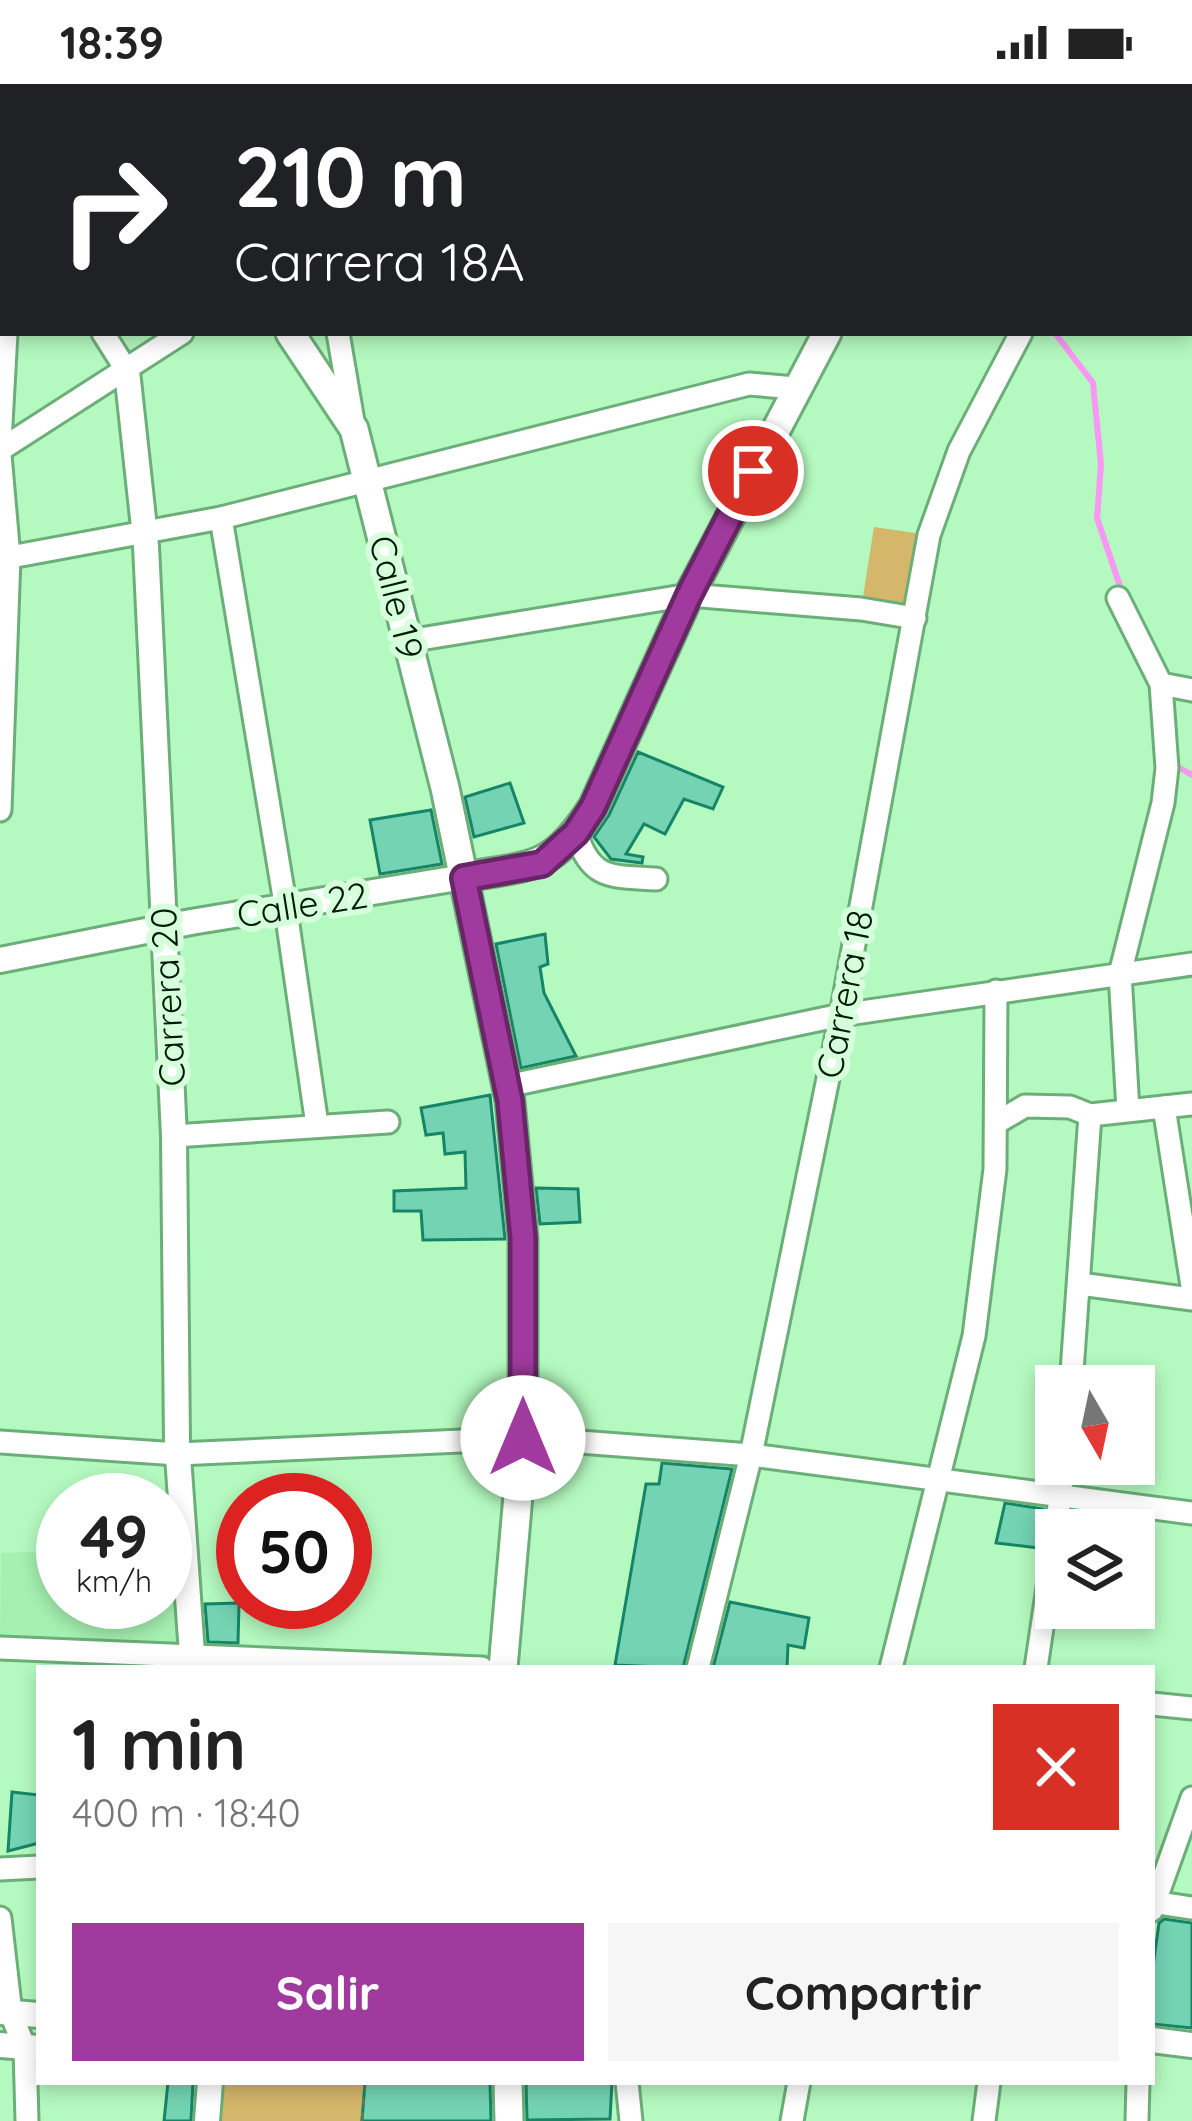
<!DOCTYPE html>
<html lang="es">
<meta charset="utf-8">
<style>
body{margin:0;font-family:Quicksand,sans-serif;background:#f6f6f6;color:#222;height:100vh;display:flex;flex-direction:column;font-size:45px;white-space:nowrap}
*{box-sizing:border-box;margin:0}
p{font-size:39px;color:#767676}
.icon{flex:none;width:66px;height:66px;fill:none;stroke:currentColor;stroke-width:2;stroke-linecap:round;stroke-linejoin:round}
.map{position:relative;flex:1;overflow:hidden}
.drawer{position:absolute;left:36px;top:1581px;width:1119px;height:420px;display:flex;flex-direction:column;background:#fff;border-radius:0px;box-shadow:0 6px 18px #0003}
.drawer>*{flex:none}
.guide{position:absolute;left:0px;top:0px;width:1194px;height:252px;box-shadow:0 6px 18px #0003;background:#202124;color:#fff;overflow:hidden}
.needle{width:78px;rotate:171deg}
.tools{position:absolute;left:1035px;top:1281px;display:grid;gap:24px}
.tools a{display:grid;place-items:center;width:120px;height:120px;border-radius:0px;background:#fff;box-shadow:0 6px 18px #0003;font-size:60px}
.speed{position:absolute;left:36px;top:1389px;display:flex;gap:24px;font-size:60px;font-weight:700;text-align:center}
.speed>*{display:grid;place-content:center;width:156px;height:156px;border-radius:50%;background:#fff;box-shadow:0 6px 18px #0003;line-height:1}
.speed small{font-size:30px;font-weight:400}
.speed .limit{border:18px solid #d22;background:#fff;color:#111}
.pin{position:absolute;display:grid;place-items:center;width:102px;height:102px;color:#fff;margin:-51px;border:6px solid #fff;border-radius:50%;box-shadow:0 3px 12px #0007}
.me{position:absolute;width:132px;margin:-66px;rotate:0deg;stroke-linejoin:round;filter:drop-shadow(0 0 9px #0008)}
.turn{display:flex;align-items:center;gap:42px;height:252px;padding:0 36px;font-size:54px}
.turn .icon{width:156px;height:156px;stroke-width:2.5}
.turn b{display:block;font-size:84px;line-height:102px}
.round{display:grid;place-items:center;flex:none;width:126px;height:126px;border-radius:0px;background:#f6f6f6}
.overview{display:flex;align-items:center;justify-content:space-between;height:204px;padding:0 36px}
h1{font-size:72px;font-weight:700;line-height:90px}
.cta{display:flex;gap:24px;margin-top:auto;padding:24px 36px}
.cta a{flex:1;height:138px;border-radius:0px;background:#a03a9e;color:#fff;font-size:48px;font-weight:700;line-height:138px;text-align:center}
.cta a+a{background:#f6f6f6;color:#222}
.status{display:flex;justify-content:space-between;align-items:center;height:84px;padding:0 60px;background:#fff;direction:ltr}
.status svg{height:33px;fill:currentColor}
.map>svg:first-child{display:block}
</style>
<div class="status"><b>18:39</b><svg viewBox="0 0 49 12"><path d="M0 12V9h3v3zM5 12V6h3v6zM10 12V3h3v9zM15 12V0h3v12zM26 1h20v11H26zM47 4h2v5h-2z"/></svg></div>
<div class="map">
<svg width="1192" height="2037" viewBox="0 0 1192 2037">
<rect width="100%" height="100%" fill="#b4f9bf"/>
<path fill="#a5f1b1" d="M176,1462l9,103 -185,-7 1,-89 62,-2v51h102v-55z"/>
<g fill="#d4b76b">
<path d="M874,443l55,8 -14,83 -54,-9z"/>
<path d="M223,1998h142l-3,39h-140z"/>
</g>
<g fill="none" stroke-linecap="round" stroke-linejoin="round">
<g stroke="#fa97f4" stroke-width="6">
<path d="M919,0v3"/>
<path d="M1055,249l38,50 8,82 -4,53 25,74"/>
<path d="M1175,673l3,10 14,8"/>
</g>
</g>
<g fill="#73d3b2" stroke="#168567" stroke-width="3">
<path d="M638,668l85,35 -10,22 -29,-10 -19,35 -21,-10 -18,30 17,3 -1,6 -31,-4 -17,-22 15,-22z"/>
<path d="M510,699l14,40 -50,14 -9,-40z"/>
<path d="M431,726l11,54 -62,10 -10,-54z"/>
<path d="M545,850l3,30 -8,3 4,26 32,63 -55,12 -25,-124z"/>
<path d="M490,1011l15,144 -82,1 -2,-29h-27v-20l72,-3 -1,-36 -20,2 -2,-21 -17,2 -5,-27z"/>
<path d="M536,1104l42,1 2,33 -40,2z"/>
<path d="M662,1379l70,6 -49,199 -68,-3 31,-181h13z"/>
<path d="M1005,1419l38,6 -4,39 -43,-5z"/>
<path d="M730,1518l79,16 -5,30 -16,-3 -1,23h-74z"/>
<path d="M239,1519l-1,40 -30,-1 -3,-38z"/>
<path d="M12,1708l27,3v48l-31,8z"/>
<path d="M1164,1835l28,4v105l-40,-4 1,-58 6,-43z"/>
<path d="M168,1998h25l-2,39h-27z"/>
<path d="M365,1998h125l1,39h-129z"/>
<path d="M526,1998h86l-2,37 -83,1z"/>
</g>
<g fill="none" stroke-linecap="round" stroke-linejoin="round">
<g stroke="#6cae78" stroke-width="27">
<g id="minor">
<path d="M319,0l3,3"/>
<path d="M558,0l9,3"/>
<path d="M195,3l3,-3"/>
<path d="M420,3l2,-3"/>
<path d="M1191,184l1,-7"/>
<path d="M103,249l24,38"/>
<path d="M338,249l15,88"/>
<path d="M0,358l6,-109"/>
<path d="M0,366l182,-117"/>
<path d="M0,371l9,102 -9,253"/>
<path d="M221,434l63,379 33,228"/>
<path d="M0,475l221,-41 528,-134 46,4"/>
<path d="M1118,514l43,86 6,84 -4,35 -43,171 8,136"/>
<path d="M408,557l281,-46 172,14 54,9"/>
<path d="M1161,600l31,6"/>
<path d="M576,749c15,48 36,43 80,46"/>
<path d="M507,1002l334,-71 351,-51"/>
<path d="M1164,1023l28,179"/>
<path d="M996,1039l29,-17 45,1 20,8 102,-11"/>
<path d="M174,1052l214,-14"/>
<path d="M1080,1200l112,15"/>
<path d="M1071,1302l19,-271"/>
<path d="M0,1358l178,12 349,-16 224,17 441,58"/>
<path d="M1056,1446l8,-66"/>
<path d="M0,1564l482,20"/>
<path d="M698,1584l53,-213 90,-440 88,-480 30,-84 62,-118"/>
<path d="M891,1584l83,-332 21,-167 1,-178"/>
<path d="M1036,1584l20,-135"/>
<path d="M1152,1620l40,4"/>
<path d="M0,1785l39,-2"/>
<path d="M1152,1818l40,6"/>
<path d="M1152,1826l40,-112"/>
<path d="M0,1834l11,96 14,34 2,73"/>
<path d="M627,1998l4,39"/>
<path d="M792,2037l7,-39"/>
<path d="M984,2037l5,-39"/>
<path d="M1137,2037l1,-39"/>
</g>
</g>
<g stroke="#6cae78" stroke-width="30">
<g id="tertiary">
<path d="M127,287l19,175 28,590 3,306 16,226"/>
<path d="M0,876l191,-38 273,-45"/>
<path d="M0,1928l39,3"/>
<path d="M1152,1956l40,5"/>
<path d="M0,1961l39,3"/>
<path d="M207,2037l3,-39"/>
</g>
</g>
<g stroke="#6cae78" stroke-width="33">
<g id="secondary">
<path d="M65,0l2,3"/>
<path d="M967,3l1,-3"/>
<path d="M290,249l64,96 91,359 65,313 13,137v200l-20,230"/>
<path d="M464,793c68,-12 88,-6 129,-70l96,-212 138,-262"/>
<path d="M508,1998l1,39"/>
</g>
</g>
<g stroke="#53815b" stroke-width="3" stroke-dasharray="9 6" stroke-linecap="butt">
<path d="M1191,131h1"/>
<path d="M362,2037l3,-39"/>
</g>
<use href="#minor" stroke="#fff" stroke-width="21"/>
<use href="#tertiary" stroke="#fff" stroke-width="24"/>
<use href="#secondary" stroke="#fff" stroke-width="27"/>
</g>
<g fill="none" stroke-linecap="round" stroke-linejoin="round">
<g stroke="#682667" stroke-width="30">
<path id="route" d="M523,1354v-200l-13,-137 -46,-223 78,-14 34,-31 17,-26 96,-212 64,-124"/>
</g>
<use href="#route" stroke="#a03a9e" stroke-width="21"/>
</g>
<g text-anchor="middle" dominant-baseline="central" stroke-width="12" stroke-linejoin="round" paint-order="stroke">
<g font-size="36" fill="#011b06" stroke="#d6ffdb">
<text transform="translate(397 513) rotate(76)">Calle 19</text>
<text transform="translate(302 820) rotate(-9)">Calle 22</text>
<text transform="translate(844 910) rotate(-79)">Carrera 18</text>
<text transform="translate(167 913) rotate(-93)">Carrera 20</text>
</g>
</g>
</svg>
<div class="tools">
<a><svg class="needle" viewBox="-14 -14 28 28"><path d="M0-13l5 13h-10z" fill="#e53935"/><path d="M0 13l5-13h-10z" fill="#767676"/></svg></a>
<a><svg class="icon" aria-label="layers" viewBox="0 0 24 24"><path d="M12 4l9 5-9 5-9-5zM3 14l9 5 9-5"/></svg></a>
</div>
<div class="speed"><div>49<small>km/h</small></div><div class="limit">50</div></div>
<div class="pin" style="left:753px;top:387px;background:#d93025"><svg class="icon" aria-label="arrive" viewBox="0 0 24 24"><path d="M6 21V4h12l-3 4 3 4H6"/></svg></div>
<svg class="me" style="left:523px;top:1354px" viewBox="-20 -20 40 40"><circle r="19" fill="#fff"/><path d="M0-13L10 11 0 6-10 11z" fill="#a03a9e"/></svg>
<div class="guide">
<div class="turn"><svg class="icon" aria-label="right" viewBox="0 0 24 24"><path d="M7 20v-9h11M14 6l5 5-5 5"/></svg><div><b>210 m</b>Carrera 18A</div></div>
</div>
<section class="drawer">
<div class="overview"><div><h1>1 min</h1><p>400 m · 18:40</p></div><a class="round" style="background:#d93025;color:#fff"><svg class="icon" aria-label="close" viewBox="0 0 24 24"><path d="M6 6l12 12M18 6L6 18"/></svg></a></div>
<div class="cta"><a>Salir</a><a>Compartir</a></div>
</section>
</div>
